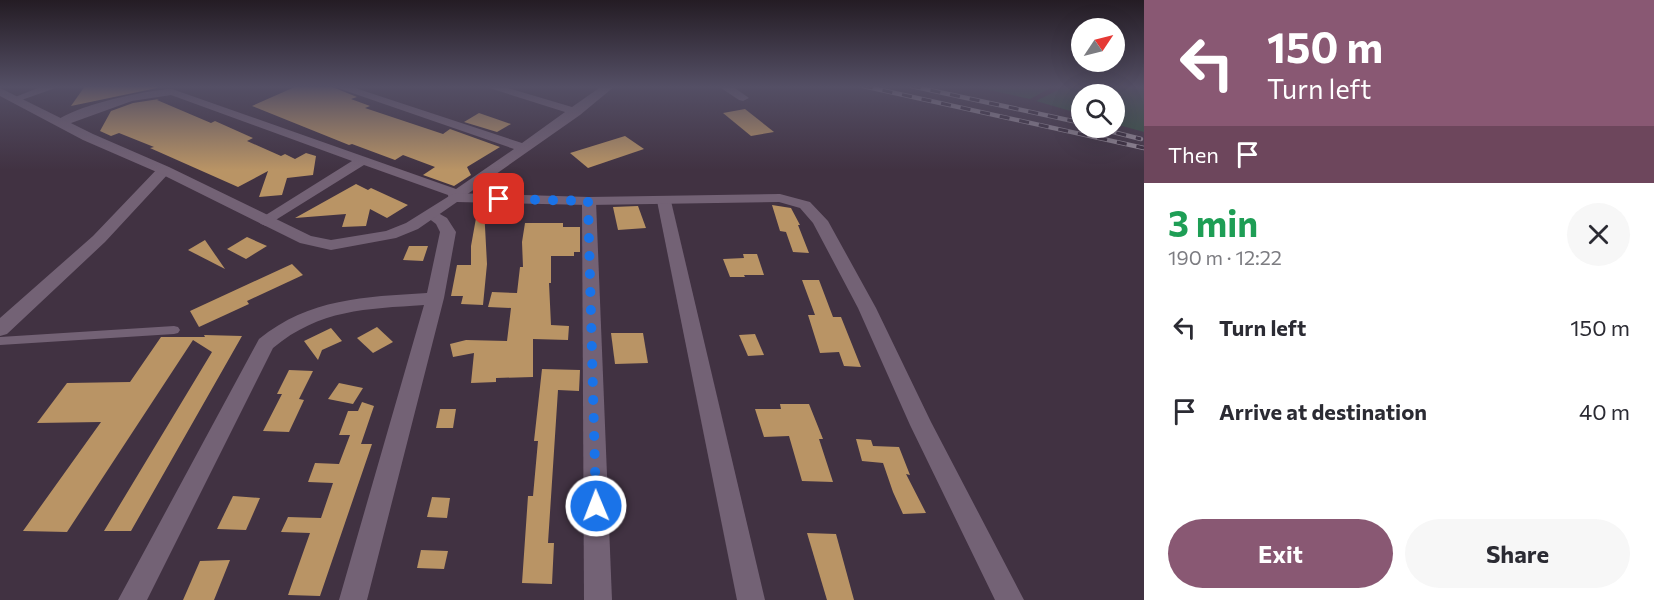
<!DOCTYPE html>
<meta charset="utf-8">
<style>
body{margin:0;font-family:Commissioner,sans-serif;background:#f7f7f7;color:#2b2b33;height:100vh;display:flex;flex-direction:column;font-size:22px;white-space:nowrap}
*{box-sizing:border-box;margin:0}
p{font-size:20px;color:#7c7c81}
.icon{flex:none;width:33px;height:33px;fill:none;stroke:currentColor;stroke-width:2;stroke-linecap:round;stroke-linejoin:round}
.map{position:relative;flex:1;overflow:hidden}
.side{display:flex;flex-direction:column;background:#fff;width:510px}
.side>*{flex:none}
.hud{background:#895873;color:#fff;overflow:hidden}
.needle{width:39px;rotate:55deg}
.fabs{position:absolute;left:1071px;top:18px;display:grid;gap:12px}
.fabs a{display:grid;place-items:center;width:54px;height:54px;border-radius:50%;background:#fff;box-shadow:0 6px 24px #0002;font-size:30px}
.pin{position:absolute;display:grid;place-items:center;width:51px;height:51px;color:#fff;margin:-26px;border-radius:12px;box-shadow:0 3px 9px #0006}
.me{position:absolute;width:66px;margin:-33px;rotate:359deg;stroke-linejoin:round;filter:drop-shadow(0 0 4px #0008)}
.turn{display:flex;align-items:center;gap:21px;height:126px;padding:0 24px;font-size:27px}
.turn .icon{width:78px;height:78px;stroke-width:2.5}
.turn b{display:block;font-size:42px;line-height:51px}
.then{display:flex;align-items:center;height:57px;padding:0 24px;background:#0003;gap:12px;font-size:22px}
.round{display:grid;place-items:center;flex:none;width:63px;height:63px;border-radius:32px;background:#f7f7f7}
.summary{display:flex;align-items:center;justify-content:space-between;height:102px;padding:0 24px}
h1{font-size:36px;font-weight:700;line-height:45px;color:#1e9e55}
.action{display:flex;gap:12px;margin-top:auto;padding:12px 24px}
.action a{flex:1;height:69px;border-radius:36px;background:#895873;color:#fff;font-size:24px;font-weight:700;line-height:69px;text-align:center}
.action a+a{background:#f7f7f7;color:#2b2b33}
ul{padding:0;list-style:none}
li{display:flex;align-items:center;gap:18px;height:84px;padding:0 24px}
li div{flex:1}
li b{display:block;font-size:22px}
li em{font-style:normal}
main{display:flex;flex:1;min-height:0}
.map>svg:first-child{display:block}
</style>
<main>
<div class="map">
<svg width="1144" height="600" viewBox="0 0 1144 600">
<rect width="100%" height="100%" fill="#413242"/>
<g fill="#355341">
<path d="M971,86h83l-24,13z"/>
<path d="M1066,86h78v46l-29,-8 -1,-30h-32l-1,20 -45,-13z"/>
</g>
<g fill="#b99465">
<path d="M85,86h71l1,2 -86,18z"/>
<path d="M297,86h33l27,11 -6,2 19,7 -5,2 78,26 7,-5 50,18 -33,20 4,8 -17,11 -31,-11 12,-8 -32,-12 -8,5 -43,-16 -3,1 -97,-39z"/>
<path d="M159,99l-2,1 54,23 4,-2 38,17 -6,3 34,15 4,-2 10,5 11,-6 10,3 -3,19 -26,3 -5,17 -23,2 9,-26 -30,16 -88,-39 4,-1 -35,-14 -8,3 -11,-5 11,-20 22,-8z"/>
<path d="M745,109l29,23 -23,4 -28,-23z"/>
<path d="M479,113l32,11 -14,8 -33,-10z"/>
<path d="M625,136l19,13 -56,19 -18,-15z"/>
<path d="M356,184l12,6 3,-2 37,17 -21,13 -17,-9 -4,17 -24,1 4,-13 -51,4z"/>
<path d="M772,205l19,3 9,17h-2l11,28 -16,-1 -7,-20 -6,-1z"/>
<path d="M638,206l8,22 -28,2 -5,-23z"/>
<path d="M478,207l6,1 3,56 -4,41 -22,-1 2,-8h-12l6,-31h14v-19z"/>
<path d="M525,223h38v4h17v25h-6v4h-23v27h-2l2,42 18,1 -1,14 -35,-1v38l-37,1v4l-25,1 3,-30 -21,4 -3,-13 16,-4 41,1 4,-33 -23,-1 4,-15 25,1 3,-26h3l-1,-25z"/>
<path d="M247,237l20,9 -21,13 -19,-10z"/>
<path d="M205,240l20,29 -37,-19z"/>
<path d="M409,246h19l-5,15 -20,-1z"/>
<path d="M743,254h14l7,21h-20l1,2h-15l-7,-18 21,-1z"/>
<path d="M292,264l11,11 -56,26 2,3 -50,23 -9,-16z"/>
<path d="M802,280h17l14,37h8l20,50 -17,-1 -5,-14 -19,1 -12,-38h7z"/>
<path d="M377,327l16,15 -20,11 -16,-15z"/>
<path d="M331,328l11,13 -20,9 -4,10 -14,-19z"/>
<path d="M611,333h32l5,30 -33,1z"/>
<path d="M755,334l9,21 -16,1 -9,-21z"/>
<path d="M204,335l38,1 -111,195h-27l108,-179 -19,-12 -126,192 -44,-1 78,-109 -64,1 30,-40 63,-1 31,-45h44z"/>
<path d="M542,369l38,1 -1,21 -21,-1 -10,153h6l-2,41 -30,-1 6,-87h5l5,-55h-4z"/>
<path d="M289,370l24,1 -14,28 5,1 -15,32 -26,-1 19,-37h-5z"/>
<path d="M339,383l24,5 -10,16 -25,-5z"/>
<path d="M362,402l12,4 -13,38h11l-52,152 -32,-1 22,-62 -29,-1 7,-15 33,1 12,-35 -25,-1 7,-19 24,1 11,-29h-11l9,-24h10z"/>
<path d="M780,404h29l14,35h-4l14,43 -31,-1 -13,-45 -25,1 -9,-28h26z"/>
<path d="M440,409h16l-3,19h-17z"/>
<path d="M856,439l15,1 2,6 26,1 11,28 -4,-1 20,39 -23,1 -10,-22 -10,-29 -21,-2z"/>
<path d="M233,496l27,2 -14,32 -29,-1z"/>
<path d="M432,497l18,1 -3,20 -20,-1z"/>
<path d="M807,533l29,1 18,66h-27z"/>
<path d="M421,550l27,1 -4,18 -27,-1z"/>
<path d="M230,560l-16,40h-31l17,-39z"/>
</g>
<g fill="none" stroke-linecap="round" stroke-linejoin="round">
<path fill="#736275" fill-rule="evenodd" d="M174,326l4,1 2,3 -2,3 -4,1 -174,11v-8z"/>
<g fill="#736275" fill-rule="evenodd">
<path d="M43,86h18l-45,16 -6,-3z"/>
<path d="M332,86h17l173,57 43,-31 -82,-26h18l71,21 30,-21h13l-35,29 -121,85h-10l-1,-5 -84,-30 -98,61 -5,-2 -3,-3 3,-3 91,-57 -181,-66 -39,6 -72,26 -6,-4c17,-17 92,-33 118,-34l284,100 58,-40z"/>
<path d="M718,86h14l17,12 -6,3 -4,-1z"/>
<path d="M164,166l7,4 -2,3 -64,69 -98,92 -7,2v-18l93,-82 66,-69z"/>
<path d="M589,197l7,4 16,399h-28l-2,-399z"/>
<path d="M664,197l7,4 94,399h-28l-80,-399z"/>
<path d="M431,209l16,9 9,14 -12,66 -77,302h-28l85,-295c-58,4 -104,4 -151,43l-126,252h-29l141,-261c51,-41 105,-42 168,-46l13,-61 -4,-8 -13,-10z"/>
</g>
<path fill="#736275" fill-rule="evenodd" d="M0,88l93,46 76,33 142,69 20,4 55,-9 20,-8 48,-30 135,4 191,-3 30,8 18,19 48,87 55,114 93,178h-29l-85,-175 -52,-117 -45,-85 -13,-15 -21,-6 -190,3 -132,-3 -39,27 -22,9 -65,12 -31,-7 -141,-70 -76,-33 -83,-44z"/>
<g stroke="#9b8f9c" stroke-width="4.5">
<g id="rail">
<path d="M863,86l281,62"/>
<path d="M911,86l171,37"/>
<path d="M1097,128l44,11"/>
</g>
</g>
<use href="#rail" stroke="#362838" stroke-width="3" stroke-dasharray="10" stroke-linecap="butt"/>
</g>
<linearGradient id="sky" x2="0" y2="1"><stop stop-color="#241c24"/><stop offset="0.51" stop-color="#544f65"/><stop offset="1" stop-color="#544f65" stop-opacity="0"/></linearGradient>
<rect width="1144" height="170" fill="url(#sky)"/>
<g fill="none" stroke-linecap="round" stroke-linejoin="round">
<path stroke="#1a73e8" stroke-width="10" stroke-dasharray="0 18" d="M499,199l89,2 8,305"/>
</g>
</svg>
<div class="fabs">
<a><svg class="needle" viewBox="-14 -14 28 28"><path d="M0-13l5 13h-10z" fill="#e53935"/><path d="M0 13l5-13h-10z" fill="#7c7c81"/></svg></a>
<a><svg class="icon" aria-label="search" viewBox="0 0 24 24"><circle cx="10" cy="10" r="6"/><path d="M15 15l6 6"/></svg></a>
</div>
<div class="pin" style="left:499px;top:199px;background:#d93025"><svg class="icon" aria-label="arrive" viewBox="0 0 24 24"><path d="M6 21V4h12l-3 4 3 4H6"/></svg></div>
<svg class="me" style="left:596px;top:506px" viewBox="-20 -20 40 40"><circle r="17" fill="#1a73e8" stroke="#fff" stroke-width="3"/><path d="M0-11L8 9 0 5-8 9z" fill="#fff"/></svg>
</div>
<section class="side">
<div class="hud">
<div class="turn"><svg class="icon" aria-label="left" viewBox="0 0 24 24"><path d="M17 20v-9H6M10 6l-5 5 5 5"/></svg><div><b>150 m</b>Turn left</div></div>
<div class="then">Then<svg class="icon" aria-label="arrive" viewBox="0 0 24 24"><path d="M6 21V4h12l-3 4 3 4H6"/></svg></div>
</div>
<div class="summary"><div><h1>3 min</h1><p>190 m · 12:22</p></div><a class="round"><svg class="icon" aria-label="close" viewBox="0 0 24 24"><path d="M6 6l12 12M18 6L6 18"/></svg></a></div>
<ul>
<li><svg class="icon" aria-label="left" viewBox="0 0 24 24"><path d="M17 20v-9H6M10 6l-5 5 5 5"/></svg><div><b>Turn left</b></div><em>150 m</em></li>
<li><svg class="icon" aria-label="arrive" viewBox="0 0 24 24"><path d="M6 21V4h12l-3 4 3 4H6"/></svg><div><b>Arrive at destination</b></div><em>40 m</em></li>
</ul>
<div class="action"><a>Exit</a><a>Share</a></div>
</section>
</main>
